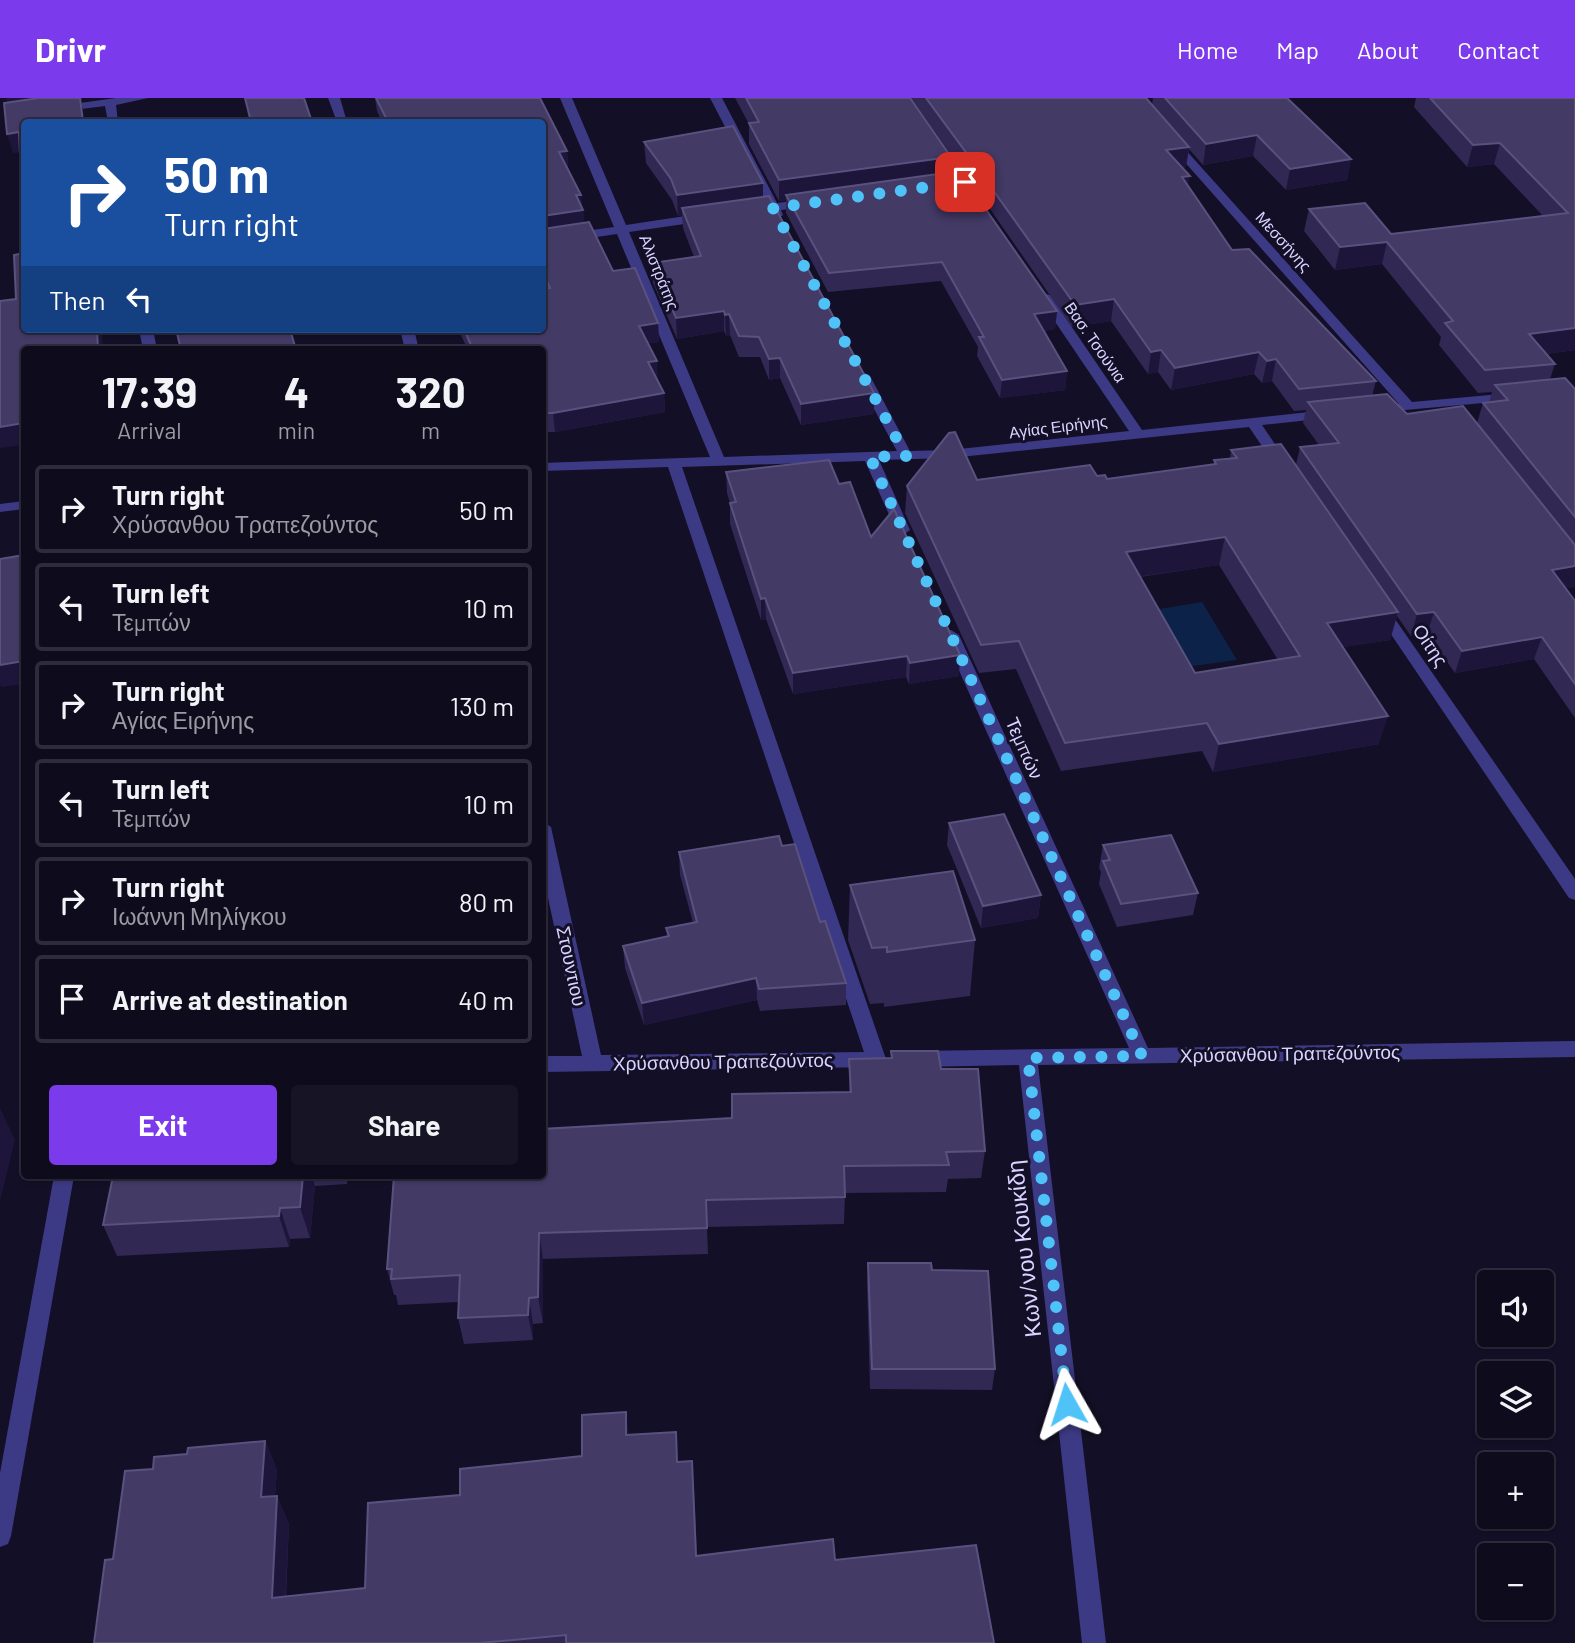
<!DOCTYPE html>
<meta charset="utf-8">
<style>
body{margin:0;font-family:Barlow,sans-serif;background:#171425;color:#f1f3f6;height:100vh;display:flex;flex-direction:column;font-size:26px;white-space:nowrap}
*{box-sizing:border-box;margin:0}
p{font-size:23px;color:#9b9ba3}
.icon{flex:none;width:38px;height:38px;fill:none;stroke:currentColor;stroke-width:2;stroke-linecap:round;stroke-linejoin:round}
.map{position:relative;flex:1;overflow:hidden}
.sheet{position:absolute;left:21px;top:248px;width:525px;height:833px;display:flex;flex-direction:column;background:#0e0b1c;border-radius:7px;box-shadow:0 2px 5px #0004,0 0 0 2px #2e2b3b}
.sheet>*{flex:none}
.hud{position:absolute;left:21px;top:21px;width:525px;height:214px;border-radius:7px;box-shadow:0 2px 5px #0004,0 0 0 2px #2e2b3b;background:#1a4fa0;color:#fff;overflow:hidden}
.buttons{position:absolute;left:1477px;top:1172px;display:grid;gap:14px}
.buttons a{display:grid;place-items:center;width:77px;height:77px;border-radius:7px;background:#0e0b1c;box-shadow:0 2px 5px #0004,0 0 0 2px #2e2b3b;font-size:35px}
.pin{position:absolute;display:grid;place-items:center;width:60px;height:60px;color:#fff;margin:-30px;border-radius:14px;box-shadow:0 4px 10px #0006}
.me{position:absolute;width:77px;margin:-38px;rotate:354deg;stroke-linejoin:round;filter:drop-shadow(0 0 5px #0008)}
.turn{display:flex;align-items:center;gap:24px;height:147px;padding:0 28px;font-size:32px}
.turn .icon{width:91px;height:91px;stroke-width:2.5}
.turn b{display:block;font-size:49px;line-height:60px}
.then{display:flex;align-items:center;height:66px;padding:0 28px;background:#0003;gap:14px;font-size:26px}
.eta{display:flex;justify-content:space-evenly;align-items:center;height:119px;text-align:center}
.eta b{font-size:42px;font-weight:700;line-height:49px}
.button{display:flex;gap:14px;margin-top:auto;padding:14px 28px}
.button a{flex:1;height:80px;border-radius:7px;background:#7c3aed;color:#fff;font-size:28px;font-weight:700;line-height:80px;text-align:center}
.button a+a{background:#171425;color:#f1f3f6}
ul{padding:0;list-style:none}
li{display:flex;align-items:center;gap:21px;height:88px;margin:0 14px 10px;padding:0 14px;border:4px solid #2e2b3b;border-radius:7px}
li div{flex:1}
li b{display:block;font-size:26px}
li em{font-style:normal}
header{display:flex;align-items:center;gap:42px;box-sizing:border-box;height:98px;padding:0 35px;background:#7c3aed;color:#fff}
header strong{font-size:33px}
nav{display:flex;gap:38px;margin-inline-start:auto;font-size:24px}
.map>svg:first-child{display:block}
</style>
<header>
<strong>Drivr</strong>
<nav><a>Home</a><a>Map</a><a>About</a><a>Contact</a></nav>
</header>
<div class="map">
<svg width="1575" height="1545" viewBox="0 0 1575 1545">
<rect width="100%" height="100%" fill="#130f26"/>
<path fill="#0c2248" d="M1202,504l35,58 -51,7 -33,-57z"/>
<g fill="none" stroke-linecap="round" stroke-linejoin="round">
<g fill="#3d3a85" fill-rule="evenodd">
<path d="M116,0h32l-32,7 2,17h-10l-3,-16 -47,6 -6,-3 6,-3z"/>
<path d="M328,0h12l7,24h-10z"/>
<path d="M560,0h12l54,127 79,-12 6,4 -6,4 -76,11 95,225 173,-6 -41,-75 7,-4 7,4 40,75 40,-1 179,-19 -90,-133 6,-4 5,1 92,135 186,-20 7,4 -7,4 -66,7 27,40 -7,4 -5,-1 -28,-41 -299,31 -71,2 31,70 -7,5 -7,-5 -31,-69 -183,6 204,592 -3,5 -7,3 -334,5v-16h40l-40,-186v-49l9,6 50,228 263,-3 -196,-585 -126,4v-8l168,-6 -93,-223 -75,11v-8l72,-10z"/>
<path d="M710,0h12l55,105 32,-4 6,4 -2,3 -32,4 2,5 -6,4 -8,-7 -19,1v-6l16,-2z"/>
<path d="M1167,40h8l237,264 100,-9 7,4 -2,3 -146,13v-6l28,-3 -232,-262z"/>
<path d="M932,43h8l35,47 -2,3h-8l-35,-48z"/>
<path d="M139,231h14l4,21h-14z"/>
<path d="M400,231h14l5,21h-14z"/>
<path d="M24,403v8l-24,3v-8z"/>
<path d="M1381,506l5,2 189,273v21l-6,-2 -193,-286 -3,-3z"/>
<path d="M951,532l8,5 189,413 427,-7v16l-537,8 68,578h-24l-63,-578 -102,2 -7,-3 -3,-5 3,-5 7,-3 212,-3 -186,-413z"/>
<path d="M54,1078h20l-63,360 -3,8 -8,3v-74z"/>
</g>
</g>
<g fill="#312854" fill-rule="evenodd">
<path d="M375,0h165l27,53 1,17 15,42 1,13 29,48 45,52 1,19 -11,1 9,37 7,13 1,19 -110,20h-13v-82h-74l-10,-21h84l2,-40 -2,-4v-163h-160l-5,-11z"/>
<path d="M735,0h175l40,74 107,139 -2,18 -11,2 23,40 -2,19 -65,8 -23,-42 1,-9 -37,-66 -113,11 -42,-79v-13l-7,1 -30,-57v-20z"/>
<path d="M911,0h235l6,7 1,-7h134l64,61 -4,21 -61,10 -33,-34 -50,9 -14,-16 -3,18 -4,1 6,18 44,64 144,131 -4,15 35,18 70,9 6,-20h6l3,-11 -14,1 -39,-48 2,-8 -59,-73 -47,6 -31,-39 5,-22 82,25 152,-18 -49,-52 -27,3 -53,-60 2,-9h159v252l-29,4 9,10 -5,15 25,10v198l-10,1 10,13v117l-41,-59 -79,14 -28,-39 -16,2 -14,-20 -7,24 -47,7 36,97 -166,28 -11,-21 -141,20 -45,-102 -37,4 -74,-160 2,-27 70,-6 120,-4 10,3 107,-15v-4l16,-1 1,-9 65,15 4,-18 19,-2 -16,-22 3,-13 -12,1 -22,-30 -10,2 -8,-9 -83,16 -13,-18 -10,2 -37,-53 -39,6 -100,-144 -1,-6 -5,-1zM1219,467l59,95 -83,13 -55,-96z"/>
<path d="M644,44l119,55 111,217 -73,11 -21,-47 -11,2 -9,-23h-21l-9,-22 -4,1 -2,-5 -47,8 -24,-56 -1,-20 42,-6 -11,-29 -1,-13 -4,1 -6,-16 -26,-37z"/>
<path d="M726,374l113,12 120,192 -50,8 -3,-7 -113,17 -27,-75 -5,1 -31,-96v-21l-3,-10z"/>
<path d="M949,725l92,72 -3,23 -57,10 -34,-83z"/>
<path d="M1103,747l95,48 -5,22 -76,12 -18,-43 2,-12 -2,-4z"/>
<path d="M782,748l38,76 26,61v22l-86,6 -3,-11 -113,25 -19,-57 -2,-22 44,-10 -1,-8 27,-5 -13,-48 -1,-23z"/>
<path d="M850,787l125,55 -5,56 -86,11v-4l-14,1 -22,-64z"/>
<path d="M891,953l50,18 44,82 -4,27 -33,1 -2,13 -101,1 -1,31 -137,3 1,27 -165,5v64l-10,1v16l-69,4 -6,-26 1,-16 -61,3 -2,-10h-2l-7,-26 345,-151 117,-26v-33l42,-1z"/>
<path d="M113,1078h235l-1,8 -32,2 -5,52 -20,1 -1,8 -172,9 -14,-31z"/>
<path d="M868,1165l64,7 63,99 -3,21 -122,-1 -3,-105z"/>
<path d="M629,1337l50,27 15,27 3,67 138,4 159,83h-900l19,-84 40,-90 34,-15 78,-13 12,29 -2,26h2l12,28 -3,72 79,-8 95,-93 122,-39z"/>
</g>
<g fill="#1d163a">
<path d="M6,0h76v2h-1l4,22 -76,-12z"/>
<path d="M19,34l5,20 -11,1 -6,-19z"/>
<path d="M1257,37l-4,21 -50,9 3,-21z"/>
<path d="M1500,45l-6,21 -27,3 6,-22z"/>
<path d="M1189,49l-3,20 -23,4 3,-21z"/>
<path d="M567,53l1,17 -9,-16z"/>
<path d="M951,59l-2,21 -163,17v5l-7,1v-21z"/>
<path d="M1351,61l-4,21 -61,10 4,-21z"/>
<path d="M1190,78l-4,21 -4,-20z"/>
<path d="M763,85v21l-81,4v7l-4,1 -1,-21z"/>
<path d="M576,97h5l4,33 -43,6v-18z"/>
<path d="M1387,144l-5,22 -47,6 5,-23z"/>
<path d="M1114,201l-3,22 -39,6 3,-22z"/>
<path d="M724,213v20l-47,8 -1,-21z"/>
<path d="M1057,213l-2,18 -23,4 2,-19z"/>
<path d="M729,216l1,21 -4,1 -1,-21z"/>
<path d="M658,225l1,19 -19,3 -1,-19z"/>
<path d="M1575,230v22l-53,7 7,-23z"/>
<path d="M97,231h5l1,21h-5z"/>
<path d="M1161,252l-3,22 -10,2 3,-22z"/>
<path d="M1259,254l-5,22 -83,16 4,-22z"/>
<path d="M780,260v20l-11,2v-21z"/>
<path d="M1276,261l-4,22 -10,2 5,-22z"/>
<path d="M657,263l1,19 -8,1 -2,-19z"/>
<path d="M1067,273l-2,19 -65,8 2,-18z"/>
<path d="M664,295l1,19 -110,20 -2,-19z"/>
<path d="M874,295v21l-73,11v-21z"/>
<path d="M24,325v22l-24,3v-21z"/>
<path d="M1225,439l-6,28 -97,14 4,-27z"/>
<path d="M1575,468v21l-31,5 8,-22z"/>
<path d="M765,500l1,21 -5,1v-21z"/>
<path d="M1398,514l-8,28 -70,11 7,-28z"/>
<path d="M1434,514l-7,22 -16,2 6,-22z"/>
<path d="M1542,539l-8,22 -79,14 7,-22z"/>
<path d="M960,557l-1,21 -50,8 1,-21z"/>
<path d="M907,558l-1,21 -113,17v-21z"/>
<path d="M24,563v23l-23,3 -1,-4v-18z"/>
<path d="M1388,618l-9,28 -166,28 6,-28z"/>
<path d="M1041,797l-3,23 -57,10 2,-22z"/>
<path d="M756,880l1,22 -113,25 -2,-22z"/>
<path d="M0,1010l15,32 -15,61z"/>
<path d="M303,1078h9l3,10 -5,52 -10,-31z"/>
<path d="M280,1110l10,31 -1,8 -10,-31z"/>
<path d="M539,1135l4,26v64l-5,-26z"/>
<path d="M529,1200l4,26v16l-5,-25z"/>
<path d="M626,1314l4,29 -4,-6z"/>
<path d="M265,1343l12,29 -4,55 -12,-28z"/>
<path d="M692,1363l2,28 4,94 -2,-27z"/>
<path d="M277,1398l12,28 -5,100 -12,-26z"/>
</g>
<g fill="#433a66" stroke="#5a527e" stroke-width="2" fill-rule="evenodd">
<path d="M39,0h41l3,24h-59v126l-5,-116 -12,2 -3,-31z"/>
<path d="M245,0h59l8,24h-61z"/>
<path d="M376,0h164l27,53 -8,1 22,43h-5l7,15 -41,6v-94h-154z"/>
<path d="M746,0h164l41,59 -172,23 -30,-57 10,-1z"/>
<path d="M926,0h220l43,49 -23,3 24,26 -8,1 50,73 17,-1 127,132 -77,8 -23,-30 -9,2 -8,-9 -84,16 -14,-18 -10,2 -37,-53 -39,6 -102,-143 -1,-6 -4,-1z"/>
<path d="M1165,0h122l64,61 -61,10 -33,-34 -51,9z"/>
<path d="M1430,0h145v230l-46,6 26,30 -70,6 -40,-47 8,-2 -66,-79 -47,5 -31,-38 56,-6 26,31 177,-21 -68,-70 -27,2z"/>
<path d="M733,28l30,57 -86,12 -6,-16 -27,-37z"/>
<path d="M959,73l98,140 -23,3 33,57 -65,9 -23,-43h5l-42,-75 -113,11 -43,-78z"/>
<path d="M769,98l105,197 -73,11 -21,-46 -11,1 -10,-22 -20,-1 -10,-22 -4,1 -1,-4 -48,7 -24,-55 49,-7 -19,-48z"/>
<path d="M589,124l24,49 22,-3 23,55 -19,3 18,35 -9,1 16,31 -111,20h-11v-63h-69l-9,-21h78v-40l8,-1 -8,-18v-41z"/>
<path d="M24,155v76h73l1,21h-74v73l-24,4v-126l16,-2 -2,-44z"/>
<path d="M176,231h114l6,21h-115z"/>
<path d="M1565,280l10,11v128l-92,-114 25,-3 -13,-15z"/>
<path d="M1387,296l20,20 56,-8 112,139v21l-23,4 23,31v83l-33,-47 -80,14 -28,-39 -17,2 -117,-167 39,-4 -31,-41z"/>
<path d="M955,334l22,48 113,-15 7,11 8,-1 2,4 109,-15 -2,-4 23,-2 -6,-8 50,-6 117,168 -71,11 61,93 -169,28 -12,-21 -142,20 -46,-102 -38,4 -74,-159 42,-53zM1225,439l75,119 -105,17 -69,-121z"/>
<path d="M829,362l10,24 11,-2 21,55 23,-28 66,146 -50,8 -3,-7 -114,17 -28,-75 -4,1 -31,-96 6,-1 -10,-30z"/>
<path d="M24,457v106l-24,4v-106z"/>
<path d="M1004,716l37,81 -58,11 -34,-83z"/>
<path d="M1171,737l27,58 -77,11 -18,-43 7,-1 -7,-15z"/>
<path d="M779,738l3,10 13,-2 25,78 5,-1 21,62 -87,6 -3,-11 -114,25 -19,-57 46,-10 -3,-8 31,-6 -18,-70z"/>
<path d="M953,773l22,69 -88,12v-5l-15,1 -22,-63z"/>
<path d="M891,953h47l3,18h37l7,82 -39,1 3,13 -105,1 1,31 -139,3 1,28 -168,5 -1,64 -9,1 -1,17 -70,3 2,-43 -69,4 1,-10h-5l7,-93h148v-47l190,-11v-24l119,-2 -2,-33 43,-1z"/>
<path d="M113,1078h190l-3,31 -20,1 -1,8 -176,9z"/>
<path d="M868,1165h63l1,7 56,1 7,98h-123z"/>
<path d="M626,1314v23l50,-3 1,30 15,-1 4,95 137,-17 2,21 141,-15 18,98h-428v-8l-86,8h-386l11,-83 8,-1 12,-88 28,-2 1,-12 33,-3 1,-6 77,-7 -4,56 16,-1 -5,102 93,-10 3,-85 92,-8v-26l122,-13v-41z"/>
</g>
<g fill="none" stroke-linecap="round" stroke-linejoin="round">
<path stroke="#4fc3f7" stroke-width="12" stroke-dasharray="0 21.6" d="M965,84l-192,26 133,248 -36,1 272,599 -114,2 39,346"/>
</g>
<g text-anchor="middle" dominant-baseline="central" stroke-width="6" stroke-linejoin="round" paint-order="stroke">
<g font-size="16" fill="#d9d4ff" stroke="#130f26">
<text transform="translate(1284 143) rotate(48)">Μεσσήνης</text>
<text transform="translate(660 174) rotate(68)">Αλιστράτης</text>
<text transform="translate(1096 244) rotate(55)">Βασ. Τσούνια</text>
<text transform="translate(1058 328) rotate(-7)">Αγίας Ειρήνης</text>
</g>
<g font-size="19" fill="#d9d4ff" stroke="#130f26">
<text transform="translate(1431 547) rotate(56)">Οίτης</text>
<text transform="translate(1025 650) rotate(66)">Τεμπών</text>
<text transform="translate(572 868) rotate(78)">Στουντιου</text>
<text transform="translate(1290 955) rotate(-1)">Χρύσανθου Τραπεζούντος</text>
<text transform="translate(723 963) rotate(-1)">Χρύσανθου Τραπεζούντος</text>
</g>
<g font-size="23" fill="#d9d4ff" stroke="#130f26">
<text transform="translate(1023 1151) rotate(-96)">Κων/νου Κουκίδη</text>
</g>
</g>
</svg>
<div class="buttons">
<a><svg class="icon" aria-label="sound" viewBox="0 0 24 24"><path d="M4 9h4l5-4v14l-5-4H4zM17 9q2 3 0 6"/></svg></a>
<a><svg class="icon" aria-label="layers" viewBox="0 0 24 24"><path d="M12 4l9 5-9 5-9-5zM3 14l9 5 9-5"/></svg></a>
<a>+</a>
<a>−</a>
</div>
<div class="pin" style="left:965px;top:84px;background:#d93025"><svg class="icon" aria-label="arrive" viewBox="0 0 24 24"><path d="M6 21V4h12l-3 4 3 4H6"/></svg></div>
<svg class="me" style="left:1067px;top:1306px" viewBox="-20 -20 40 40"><path d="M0-17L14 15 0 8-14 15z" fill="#4fc3f7" stroke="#fff" stroke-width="4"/></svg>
<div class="hud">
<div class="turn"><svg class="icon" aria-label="right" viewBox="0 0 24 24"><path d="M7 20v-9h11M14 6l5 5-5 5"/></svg><div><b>50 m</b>Turn right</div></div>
<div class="then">Then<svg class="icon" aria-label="left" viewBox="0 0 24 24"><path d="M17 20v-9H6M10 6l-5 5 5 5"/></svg></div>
</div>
<section class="sheet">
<div class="eta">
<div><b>17:39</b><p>Arrival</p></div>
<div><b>4</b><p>min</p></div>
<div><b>320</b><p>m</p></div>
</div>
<ul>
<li><svg class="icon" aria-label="right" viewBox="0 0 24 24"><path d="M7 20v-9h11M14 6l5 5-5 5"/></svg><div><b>Turn right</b><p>Χρύσανθου Τραπεζούντος</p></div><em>50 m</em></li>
<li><svg class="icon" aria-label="left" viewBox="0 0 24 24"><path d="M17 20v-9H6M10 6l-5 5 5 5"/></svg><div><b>Turn left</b><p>Τεμπών</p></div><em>10 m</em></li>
<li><svg class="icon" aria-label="right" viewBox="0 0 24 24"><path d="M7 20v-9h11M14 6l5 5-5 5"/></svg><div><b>Turn right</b><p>Αγίας Ειρήνης</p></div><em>130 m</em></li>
<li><svg class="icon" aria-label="left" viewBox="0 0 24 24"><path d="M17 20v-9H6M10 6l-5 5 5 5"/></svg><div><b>Turn left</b><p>Τεμπών</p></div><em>10 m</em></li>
<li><svg class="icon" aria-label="right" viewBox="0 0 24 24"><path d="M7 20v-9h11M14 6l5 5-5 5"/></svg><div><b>Turn right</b><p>Ιωάννη Μηλίγκου</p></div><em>80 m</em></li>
<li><svg class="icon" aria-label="arrive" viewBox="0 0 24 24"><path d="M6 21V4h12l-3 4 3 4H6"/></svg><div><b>Arrive at destination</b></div><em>40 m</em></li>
</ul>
<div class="button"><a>Exit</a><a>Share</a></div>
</section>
</div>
